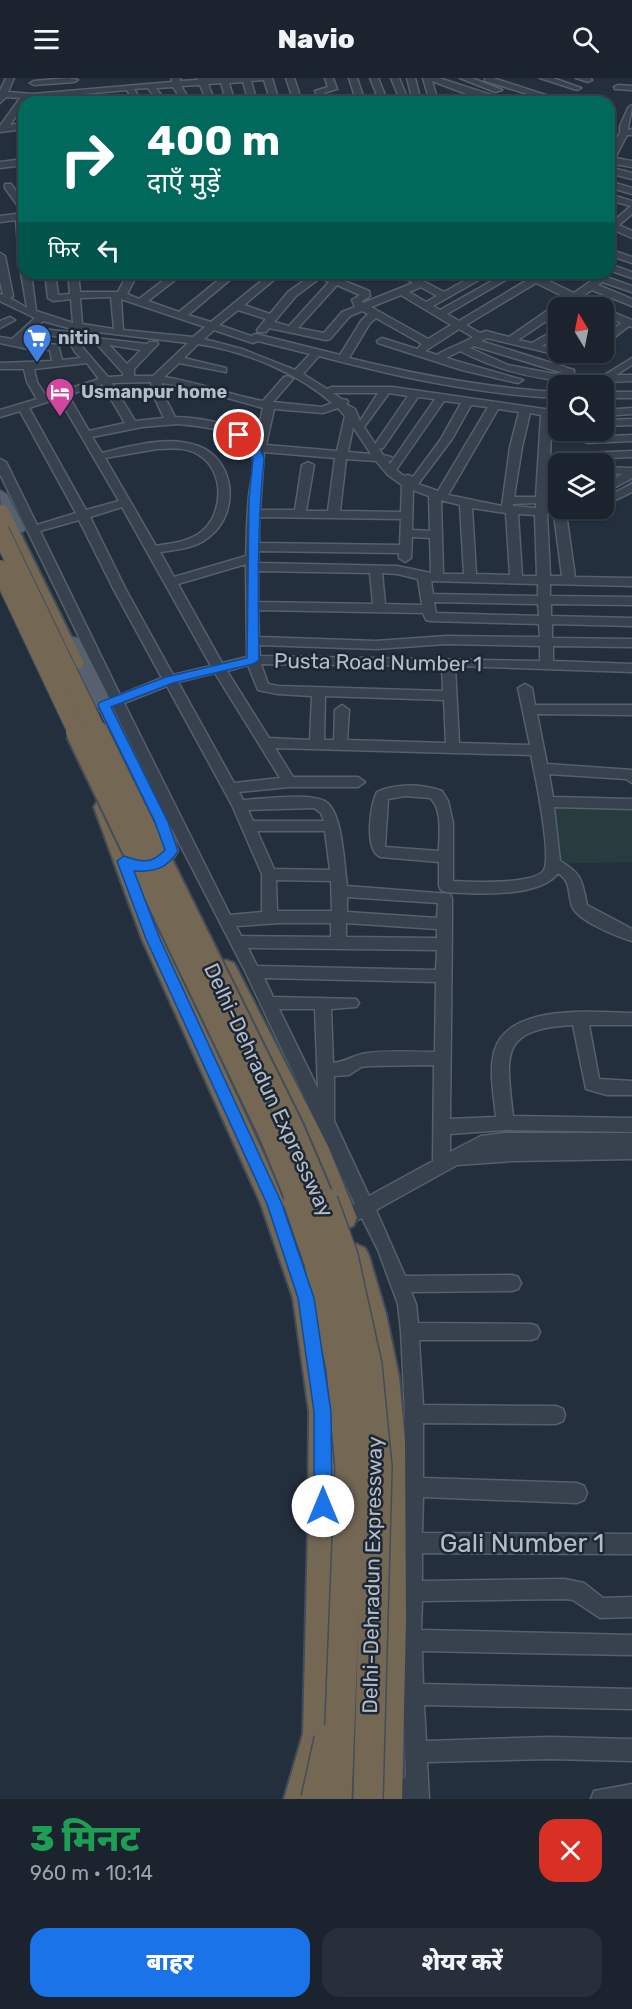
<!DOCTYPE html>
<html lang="hi">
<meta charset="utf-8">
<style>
body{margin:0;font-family:Rubik,"Noto Sans Devanagari",sans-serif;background:#282f3a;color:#f1f3f6;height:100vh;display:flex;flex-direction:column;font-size:22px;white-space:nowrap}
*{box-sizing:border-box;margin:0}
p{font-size:20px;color:#a0a4aa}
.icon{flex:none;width:33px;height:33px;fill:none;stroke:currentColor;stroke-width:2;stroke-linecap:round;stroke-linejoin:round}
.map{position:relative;height:1721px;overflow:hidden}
.side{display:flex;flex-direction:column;background:#1b232e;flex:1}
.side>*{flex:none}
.hud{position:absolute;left:18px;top:18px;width:597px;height:183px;border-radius:18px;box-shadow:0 2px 4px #0004,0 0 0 2px #39404a;background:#00695c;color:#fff;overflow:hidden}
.needle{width:39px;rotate:350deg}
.fabs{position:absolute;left:548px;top:219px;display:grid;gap:12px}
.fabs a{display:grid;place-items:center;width:66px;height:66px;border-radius:12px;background:#1b232e;box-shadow:0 2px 4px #0004,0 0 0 2px #39404a;font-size:30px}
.pin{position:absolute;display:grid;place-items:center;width:51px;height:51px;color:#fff;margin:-26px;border:3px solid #fff;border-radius:50%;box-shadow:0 2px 6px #0007}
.me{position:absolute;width:66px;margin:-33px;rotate:0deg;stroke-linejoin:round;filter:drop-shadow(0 0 4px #0008)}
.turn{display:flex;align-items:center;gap:21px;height:126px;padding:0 30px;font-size:27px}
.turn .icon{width:78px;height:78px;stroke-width:2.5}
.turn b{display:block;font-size:42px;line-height:51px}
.then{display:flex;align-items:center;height:57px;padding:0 30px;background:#0003;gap:12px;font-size:22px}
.round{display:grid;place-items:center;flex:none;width:63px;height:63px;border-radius:18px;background:#282f3a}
.summary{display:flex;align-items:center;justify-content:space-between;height:102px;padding:0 30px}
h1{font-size:36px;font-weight:800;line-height:45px;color:#1e9e55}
.button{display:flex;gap:12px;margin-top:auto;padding:12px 30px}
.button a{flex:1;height:69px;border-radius:18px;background:#1a73e8;color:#fff;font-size:24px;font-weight:800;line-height:69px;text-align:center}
.button a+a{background:#282f3a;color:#f1f3f6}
header{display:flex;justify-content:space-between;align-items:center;height:78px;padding:0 30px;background:#1b232e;font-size:27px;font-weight:800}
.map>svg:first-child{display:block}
</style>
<header><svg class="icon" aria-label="menu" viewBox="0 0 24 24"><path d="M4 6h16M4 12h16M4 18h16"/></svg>Navio<svg class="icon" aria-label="search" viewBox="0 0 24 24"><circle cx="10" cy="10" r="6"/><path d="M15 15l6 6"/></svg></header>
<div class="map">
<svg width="632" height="1721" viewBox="0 0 632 1721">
<rect width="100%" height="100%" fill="#242f3e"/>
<path fill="#263c3f" d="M546,724l83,2 3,10v48l-78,2z"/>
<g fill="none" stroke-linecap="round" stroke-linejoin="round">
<g stroke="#394c67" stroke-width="3">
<path d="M617,415l15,-11"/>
<path d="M437,422l22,4"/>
<path d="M487,432l17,2"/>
</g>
<g stroke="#565f6c" stroke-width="3">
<g id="minor">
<path d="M6,0h8l-6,14 25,2 139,-12v-4h8v3l18,-1 -1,-2h75l7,24h-8l-7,-22 -13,1 6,21h-8l-6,-20 -14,1 5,17 -2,2 -6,-2 -5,-17 -13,1 7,18h-8l-7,-17 -19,1 10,16h-8l-10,-15 -17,1 10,14h-8l-10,-14 -14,1 8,13h-8l-7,-12 -99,9 -18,26 14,-2v6l-24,3v-6l20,-28 -14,-1 -6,6v-12z"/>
<path d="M68,0l10,2 -4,2 -40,3 -4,-2 4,-2z"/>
<path d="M286,0h8l8,24h-8z"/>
<path d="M325,0h8l4,11 -13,4 3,6 28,-2 -6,-19h8l6,18 14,-1 -7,-17h8l10,24h-8l-1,-2 -59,2 -5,-11 13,-4z"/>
<path d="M391,0h8l10,24h-8z"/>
<path d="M407,0h8l6,24h-8z"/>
<path d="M423,0h16l74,24 -33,-3 -48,-18 6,21h-8z"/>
<path d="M460,0h12l30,12 -7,2z"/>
<path d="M485,0h8l74,24h-13l-69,-21z"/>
<path d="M540,0h13l28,10 -4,2z"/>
<path d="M576,0h14l2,2 -4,2z"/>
<path d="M618,7l14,1v4l-17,-1 -1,-2z"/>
<path d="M632,27c0,9 -4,17 -4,25l4,-1v6h-5l-12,23 17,3v6l-23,-4v-11l11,-19v-7l8,-18z"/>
<path d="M24,81v6l-24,3v-6z"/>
<path d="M609,89l23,6v6l-23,-6z"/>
<path d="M609,103l23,7v6l-23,-7z"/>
<path d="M5,106h6l13,18v9l-3,-1 -16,-22z"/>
<path d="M609,116l23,7v13l-13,11 13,6v7l-18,-8 -5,3 1,-9 21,-18 -22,-6z"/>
<path d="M24,135v48l-5,-3 -3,-38 -16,2v-6z"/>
<path d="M609,171l23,8v6l-23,-8z"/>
<path d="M0,175l5,3 8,40 -3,2 17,10 -6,-35 3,-2v2h7l5,38 37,12 -2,-24 -18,2 -5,-3 -3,-25h10l3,22 12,-1 -2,-21h10l2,19h38l10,-19h10l-11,21 12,5 34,-26h11l-36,28 31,11 48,-39h11l-50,42 23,7 60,-49h11l-38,32 26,9 18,-22 24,-17 -1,-2h14l44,18 1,5 -8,5 1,2 50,-20 -17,-10h12l36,19 35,-19h12l-58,33 7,4 66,-37h12l-71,41 12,7 70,-42 -10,-6h13l42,20 20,-14 -14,-6h15l37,13v6l-30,-10 -4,3 34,14v7l-40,-16 -11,7 20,11h-14l-12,-6 -10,1 -1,-2 3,-3 -31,-15 -70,42 14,8 6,-2 23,6 45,-31h8l1,2h-5v5l-40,27 14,3 26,-15v7l-16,11 16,4v2l29,6v4l-100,-24 -6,3 93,29v4h-8l-92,-28 -4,2 38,17 57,11h38l29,-18v7l-16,10h16v6c-64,3 -113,0 -172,-30l-14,7 77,22 -5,3 -56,-13 -84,-27 -1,-2 5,-3 35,11 5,-5 -46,-26 -6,5 -21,35c69,17 138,30 209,34v6c-82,-4 -160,-21 -239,-42l-16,18 24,15 5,-2h60l166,24v6l-6,-1 -4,80h10v6l-11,1v4l39,1 -20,5 9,64 57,1v8l-82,-2v12l82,1v8l-81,-1v12l81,2v8l-80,-2v14l80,1v8l-79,-1v15l79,3v8l-177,-6 4,77 71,2 -12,-57 7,-4 7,4 3,17h97v10l-95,-1 10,50 85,6v13l-6,-4 -77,-5 4,23 79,2v10l-78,-2 6,54c23,13 22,21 27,44l45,24v12c-14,-4 -56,-21 -60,-35 -5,-15 0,-23 -14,-33 -18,25 -84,21 -112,19l-5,-2 -2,-4v-24l-58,-5c-17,-5 -11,-52 -4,-65 19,-9 46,-8 65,-1l6,10 5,22v58c17,1 82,4 91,-11 8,-14 -9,-96 -13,-115l-256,-7 18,29h65l7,5 -7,5h-69l-50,5 4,8c20,-1 68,-8 83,2 17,11 18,64 21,84l103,8 2,4v26l-2,195 46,-2c-2,-21 -7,-44 -2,-65 13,-49 99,-40 138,-39v12h-43l10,54 33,2v14h-25l-21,-6 -13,-64c-74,4 -67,29 -60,91l119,2v14l-127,-2 -55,4v18l31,-16 24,-3h127v26l-120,2 -55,4 -81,45 29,66 107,-1 6,2 3,6 -3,6 -6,2 -101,1 5,12 2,19 113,1 6,2 3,6 -3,6 -6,2h-112l4,65 133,1 7,3 2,6 -2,6 -7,3 -133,-1v55l154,5 7,3 3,7 -3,7 -7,3 -154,-6 -1,36 210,1v20l-210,-1v28l143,-2 19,4 19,15 29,-1v20l-32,1 -27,-18 -8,-1 -143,2 -1,29 211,5v20l-210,-4 1,33 209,5v20l-208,-4 2,36 124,-4 82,2v22l-82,-2 -123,3 2,37h-41l3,-8 15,-15 -5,-136 4,-226 -4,-83 -3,-27 -20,-54 -16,-32 -24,12 -6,-3 -3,-5 3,-5 23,-13 -109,-231 -77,-150 9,28c-6,10 -14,22 -27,18l-2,-4 15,-14 -9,-29 -55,-112 -5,1 -7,-4 2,-3 19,-5 -109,-225v-15l6,3 31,63 39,-12 -56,-102 -20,6v-7l37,-11 -10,-17 -3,-13h-24v-6l52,-2 -2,-11 -22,-1 -28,-6v-6l12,2 23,-21 -35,-17v-7l3,1 -3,-14zM320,200l9,4 -40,44 -15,-4 22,-26zM337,207l23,10 -8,5 3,7 -13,5 -18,21 -26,-5zM421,209l16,9 -11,6 -17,-10zM401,217l50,30 -23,14 -57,-32zM111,219l3,32 -32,-5 -2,-26zM121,221l84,28 -12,10 -70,-7zM238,232l28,9 -9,11 1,2h8l3,-4 57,12 4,-1 20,-23 12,-5 6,3 -7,7 -21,34 -84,-21 -5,2 -32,-11zM43,243l29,8 -2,3 -29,-3 -1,14 -18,-1zM459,251l14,8c-12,8 -25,10 -36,18l-12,-4zM81,252l107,13 -35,33h-19v-7l24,-25 -1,-2h-8l-2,2 -52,-6v4l28,31v3l-15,1 -25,-29 -5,-10zM214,252l39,13 5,-2 52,13 -15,16 -53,-21 -38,-10zM50,257l18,4 7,13 6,6 -19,2 -4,-15 -8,-1zM198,266c46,7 99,28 134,59l-10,4 -49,-5 20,-23 -5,-3 -4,1 -21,24c-34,-6 -65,-19 -99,-24l15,-14 47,9v-4l-42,-10zM109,267l32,5 -14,14zM87,285l12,16 -53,17 -9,-14 -3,-13zM151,304l1,10 12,26 -29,3 -23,-38zM162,305l26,4 75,21 -8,34c-20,-19 -53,-24 -80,-25l-13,-25zM102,306l23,39 -36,8 -21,-36zM333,315h45l-18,28 -5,-12 -9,-5 2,-2 -1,-2 -6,-1zM389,315l19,3 -33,48 -11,-17zM418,319l17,2 -45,65 -2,-2 5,-3 -2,-2 -8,-2 -4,-6 4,-1zM59,320l60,103 -33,9 -57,-102zM444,323l17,2 -20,36 -28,38 -5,-2 -4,1 -8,-6zM471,327l17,2 -50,84 -20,-7 34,-45zM338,330l7,8 -8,35 -71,-6 8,-36 49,4zM498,331l21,3 -9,35 -8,59 -54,-11zM530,335l11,2 -5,82h-22l8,-50zM178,346c23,2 70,6 75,35 2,12 -3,24 -4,37 -2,19 -2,40 -3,60l-72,21 -14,-25c16,-2 36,-4 49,-15 31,-24 27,-77 -11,-91 -30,-11 -66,0 -96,7l-10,-16 50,-10zM353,349l18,27 -23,-2zM157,371c15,-1 33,-2 45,8 23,17 21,58 -1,75 -12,10 -30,11 -45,14l-51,-88zM264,374l71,6 -7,53h-22l8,-46 -6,-3 -6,3 -7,45h-35zM346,381l30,2 12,14 14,10 -1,27 -61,-1zM413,412l16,6 1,35 -18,-1zM441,422l19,5 4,69h-21zM536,425v5l-23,-2v-2zM122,429l89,159 -38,9 -47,-85 -36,-73zM472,430l34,5 4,62 -34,-1zM518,436l17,1 2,61h-15zM547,436h7l8,62h-12zM259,439l142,2 -1,26 -141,-2zM79,442l35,70 48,88 -42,17 -80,-164zM412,459l18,1 1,35 -34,-7 -139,-3v-12l141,2v5l6,4 6,-4zM246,486l1,93 -25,6 -44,-79zM258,493l112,2 3,31 -115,-2zM382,495l15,1 21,5 4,26 -37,-1zM431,503l107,3v12l-105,-2zM434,524l104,2 1,12 -103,-3zM258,532l165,3 3,7 4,1 109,3 1,13 -94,-1 -70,5 -117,-4zM446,566l94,2v15l-280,-5 -1,-11 117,4zM261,586l181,2 1,25 -165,-5 -10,-2zM248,587l10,25 20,4 34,2 -2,44 -41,-2 -42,-67zM215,595l65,105 -46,5 -56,-101zM167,608l65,119 30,69v38l-32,3 -106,-212zM325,618l119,4 2,43 -99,-3 2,-30 -7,-5 -7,5 -1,30h-10zM112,629h1l48,100zM405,718l25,2c13,10 9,38 9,53l-54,-4 3,-48zM314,730l7,5 3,8h-71l-5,-11zM257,753h68l5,39 -56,-1zM276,802l55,1 1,30h-55zM347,819l91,6 -1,15 -90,-6zM281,845h50v14l-90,-1 -5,-10zM346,845l91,6v9l-91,-1zM248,870l189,2 -1,20 -179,-4zM264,900l172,4 -1,70c-22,0 -45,-2 -67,1 -13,1 -22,9 -35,10l-2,-54 25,-2 3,-4 -3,-4 -83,-2zM279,931h36l3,80zM434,987l-1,96 -64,35 -35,-75v-45l15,-1 12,-8 8,-1z"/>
<path d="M609,186l23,8v6l-23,-8z"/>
<path d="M603,230l29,12v7l-3,-1 -26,20v-8l18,-15 -18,-8z"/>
<path d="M10,239l5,3 -15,8v-7z"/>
<rect x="603" y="314" width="29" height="6"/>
<path d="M632,330v6l-29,2v-6z"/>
<path d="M632,341v6l-29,1 2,-6z"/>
<path d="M632,357v6l-45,2 -6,-3 6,-3z"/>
<path d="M632,373v6l-46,2 -6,-3 6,-3z"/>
<path d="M603,389l29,1v10l-29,16v-8l19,-12 -19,-1z"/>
<path d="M632,406v8l-29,14v-8z"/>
<path d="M632,1706v15h-41l3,-8z"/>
</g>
</g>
<g stroke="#414a57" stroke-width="2">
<g id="major">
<path d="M0,412l7,4 19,35 -3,3h-10c-10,-14 -13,-25 -13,-42z"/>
<path d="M73,559l6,1 2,4 32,63 -3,4h-12l-3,-4 -30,-63 2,-4z"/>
</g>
</g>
<g stroke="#434c59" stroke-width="4">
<g id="highway">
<path d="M0,427l6,1 3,4 75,153 -3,5 -7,1 -7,-1 -3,-5 -64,-135z"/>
<path d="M104,721l7,3 3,5 50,132 123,265 32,94 18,114 -3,347 -5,11 -6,3 -7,26h-32l19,-65 5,-204 1,-118 -16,-114 -32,-94 -119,-265 -48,-132 3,-5z"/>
<path d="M226,882l8,3 94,183 29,72 -4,8 -9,3 -9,-3 -28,-71 -92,-186 3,-6z"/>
<path d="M356,1166l9,4 4,8 17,58 13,63 6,64 1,179 -4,179h-32l6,-179 1,-179 -6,-64 -11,-63 -17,-58 4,-8z"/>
</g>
</g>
<use href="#minor" fill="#38414e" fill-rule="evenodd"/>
<use href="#major" fill="#56606e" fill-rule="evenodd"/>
<use href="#highway" fill="#746855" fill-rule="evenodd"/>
<g stroke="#434c59" stroke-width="20" stroke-linecap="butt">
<g id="highway-bridge-far2">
<path d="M0,453l98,203"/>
<path d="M0,491l78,165"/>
</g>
</g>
<g stroke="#434c59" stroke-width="26" stroke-linecap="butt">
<g id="highway-bridge-far1">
<path d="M77,654l194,404 27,66"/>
<path d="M97,654l196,397 31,73"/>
</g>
</g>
<g stroke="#434c59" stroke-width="32" stroke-linecap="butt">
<g id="highway-bridge">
<path d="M298,1123l21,61 22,106 9,99 -13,332"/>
<path d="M323,1123l20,55 24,109 10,102 -9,332"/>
<path d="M316,1721l13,-60"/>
</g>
</g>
<use href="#highway-bridge-far2" stroke="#746855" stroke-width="18"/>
<use href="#highway-bridge-far1" stroke="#746855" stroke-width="22"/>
<use href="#highway-bridge" stroke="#746855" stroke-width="29"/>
</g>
<path fill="#1a73e8" stroke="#114b97" stroke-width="1.5" d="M239,354c11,4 22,15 25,27 -7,67 -6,134 -5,201l-6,4 -80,19 -62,24 57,115 10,29c-11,18 -24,21 -44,20l26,68 122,265 32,94 17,114 1,94 -3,6 -6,3 -6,-3 -3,-6v-94l-16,-114 -31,-94 -121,-265 -29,-78 7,-5c17,6 27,9 41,-6l-10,-28 -57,-117 2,-3 66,-25 81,-19 2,-158 4,-41 -8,-16 -11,-8z"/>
<defs>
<g id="supermarket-pin" transform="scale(1.5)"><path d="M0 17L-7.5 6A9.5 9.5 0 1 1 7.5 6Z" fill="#3f7fe0" stroke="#1d2633"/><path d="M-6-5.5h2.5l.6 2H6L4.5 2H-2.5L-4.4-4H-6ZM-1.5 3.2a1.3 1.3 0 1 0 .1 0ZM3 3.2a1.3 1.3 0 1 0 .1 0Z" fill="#fff"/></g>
<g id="hotel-pin" transform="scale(1.5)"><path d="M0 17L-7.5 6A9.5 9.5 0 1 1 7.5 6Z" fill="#d1479c" stroke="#1d2633"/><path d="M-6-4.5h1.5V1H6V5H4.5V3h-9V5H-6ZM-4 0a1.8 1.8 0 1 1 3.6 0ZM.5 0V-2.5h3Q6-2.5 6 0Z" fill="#fff"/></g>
</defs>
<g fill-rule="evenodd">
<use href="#supermarket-pin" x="37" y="260"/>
<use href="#hotel-pin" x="60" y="314"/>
</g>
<g text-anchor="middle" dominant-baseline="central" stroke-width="5" stroke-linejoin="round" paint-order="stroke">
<g font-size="18" font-weight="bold" fill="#b4bcc9" stroke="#1d2633" text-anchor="start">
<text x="58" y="260">nitin</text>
<text x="81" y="314">Usmanpur home</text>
</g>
<g font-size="21" fill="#b4bcc9" stroke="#1d2633">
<text transform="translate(378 584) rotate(1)">Pusta Road Number 1</text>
<text transform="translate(269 1012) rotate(65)">Delhi-Dehradun Expressway</text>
<text transform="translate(372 1497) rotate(-89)">Delhi-Dehradun Expressway</text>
</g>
<g font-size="26" fill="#b4bcc9" stroke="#1d2633">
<text x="522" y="1465">Gali Number 1</text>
</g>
</g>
</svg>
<div class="fabs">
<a><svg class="needle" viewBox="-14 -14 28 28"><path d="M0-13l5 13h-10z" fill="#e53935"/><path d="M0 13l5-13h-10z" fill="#a0a4aa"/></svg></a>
<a><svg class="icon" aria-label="search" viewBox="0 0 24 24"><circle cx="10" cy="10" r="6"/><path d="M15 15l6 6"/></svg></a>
<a><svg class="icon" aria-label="layers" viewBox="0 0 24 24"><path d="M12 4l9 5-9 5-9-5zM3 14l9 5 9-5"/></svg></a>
</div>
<div class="pin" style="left:239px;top:357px;background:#d93025"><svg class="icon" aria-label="arrive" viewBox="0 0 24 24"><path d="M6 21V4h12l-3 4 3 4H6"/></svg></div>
<svg class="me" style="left:323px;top:1428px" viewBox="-20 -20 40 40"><circle r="19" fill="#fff"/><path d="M0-13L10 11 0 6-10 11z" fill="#1a73e8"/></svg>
<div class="hud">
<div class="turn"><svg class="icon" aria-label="right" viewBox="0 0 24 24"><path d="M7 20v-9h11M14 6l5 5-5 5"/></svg><div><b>400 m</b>दाएँ मुड़ें</div></div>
<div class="then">फिर<svg class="icon" aria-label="left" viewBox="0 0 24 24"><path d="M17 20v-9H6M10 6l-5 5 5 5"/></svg></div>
</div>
</div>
<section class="side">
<div class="summary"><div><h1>3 मिनट</h1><p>960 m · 10:14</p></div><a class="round" style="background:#d93025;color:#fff"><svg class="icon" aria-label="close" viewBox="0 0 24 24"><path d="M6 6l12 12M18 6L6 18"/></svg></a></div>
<div class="button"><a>बाहर</a><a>शेयर करें</a></div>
</section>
